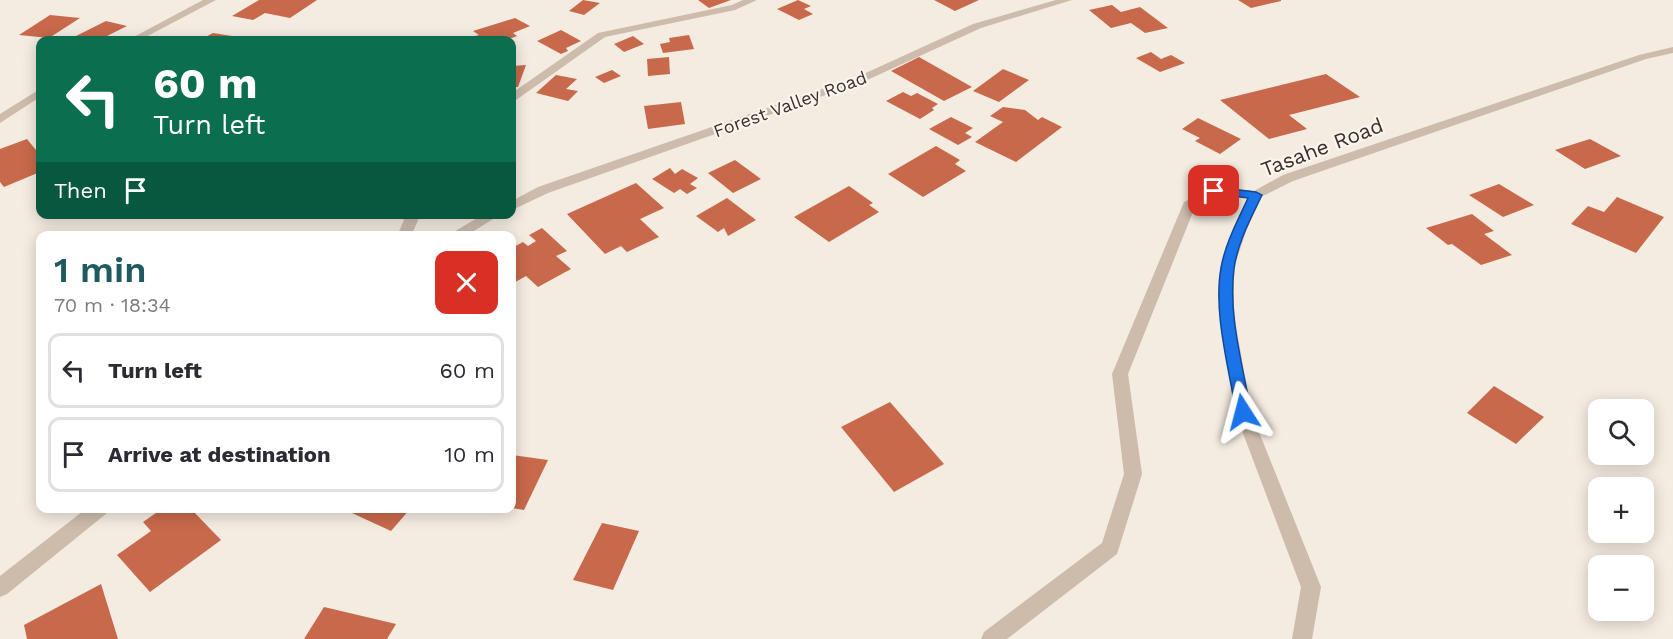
<!DOCTYPE html>
<meta charset="utf-8">
<style>
body{margin:0;font-family:"Work Sans",sans-serif;background:#f7f7f7;color:#2b2b33;height:100vh;display:flex;flex-direction:column;font-size:22px;white-space:nowrap}
*{box-sizing:border-box;margin:0}
p{font-size:20px;color:#7c7c81}
.icon{flex:none;width:33px;height:33px;fill:none;stroke:currentColor;stroke-width:2;stroke-linecap:round;stroke-linejoin:round}
.map{position:relative;flex:1;overflow:hidden}
.panel{position:absolute;left:36px;top:231px;width:480px;height:282px;display:flex;flex-direction:column;background:#fff;border-radius:12px;box-shadow:0 3px 15px #0003}
.panel>*{flex:none}
.guide{position:absolute;left:36px;top:36px;width:480px;height:183px;border-radius:12px;box-shadow:0 3px 15px #0003;background:#0b6e4f;color:#fff;overflow:hidden}
.tools{position:absolute;left:1588px;top:399px;display:grid;gap:12px}
.tools a{display:grid;place-items:center;width:66px;height:66px;border-radius:12px;background:#fff;box-shadow:0 3px 15px #0003;font-size:30px}
.pin{position:absolute;display:grid;place-items:center;width:51px;height:51px;color:#fff;margin:-26px;border-radius:12px;box-shadow:0 3px 9px #0006}
.me{position:absolute;width:66px;margin:-33px;rotate:351deg;stroke-linejoin:round;filter:drop-shadow(0 0 4px #0008)}
.turn{display:flex;align-items:center;gap:21px;height:126px;padding:0 18px;font-size:27px}
.turn .icon{width:78px;height:78px;stroke-width:2.5}
.turn b{display:block;font-size:42px;line-height:51px}
.then{display:flex;align-items:center;height:57px;padding:0 18px;background:#0003;gap:12px;font-size:22px}
.round{display:grid;place-items:center;flex:none;width:63px;height:63px;border-radius:12px;background:#f7f7f7}
.headline{display:flex;align-items:center;justify-content:space-between;height:102px;padding:0 18px}
h1{font-size:36px;font-weight:600;line-height:45px;color:#1f5a5e}
ul{padding:0;list-style:none}
li{display:flex;align-items:center;gap:18px;height:75px;margin:0 12px 9px;padding:0 6px;border:3px solid #e1e1e2;border-radius:12px}
li div{flex:1}
li b{display:block;font-size:22px}
li em{font-style:normal}
.map>svg:first-child{display:block}
</style>
<div class="map">
<svg width="1673" height="639" viewBox="0 0 1673 639">
<rect width="100%" height="100%" fill="#f4ebe1"/>
<g fill="#c8694b">
<path d="M259,0h58l-27,18 -25,-5 -12,7 -21,-4z"/>
<path d="M583,0l17,3 -16,12 -15,-4z"/>
<path d="M698,0h33l-22,8z"/>
<path d="M798,0l13,6 -7,3 9,5 -14,6 -22,-11z"/>
<path d="M934,0h45l-24,11z"/>
<path d="M1238,0h43v1l-30,7z"/>
<path d="M1112,5l9,7 19,-5 28,21 -23,5 -14,-10 -20,5 -22,-18z"/>
<path d="M50,15l30,3 -31,20 -30,-3z"/>
<path d="M515,18l15,8 -17,7 4,3 -10,4h-25l-7,-4 4,-1 -6,-4z"/>
<path d="M106,21l21,5 -28,14h-31z"/>
<path d="M561,30l20,11 -15,7 2,3 -7,3 -24,-13z"/>
<path d="M213,33l19,3 -7,4h-25z"/>
<path d="M689,35l5,14 -31,4 -3,-9 10,-2 -1,-4z"/>
<path d="M633,36l11,8 -20,8 -10,-8z"/>
<path d="M1151,52l10,7 10,-4 14,8 -25,9 -24,-14z"/>
<path d="M669,57l1,17 -22,2 -1,-17z"/>
<path d="M919,57l53,30 -28,14 -53,-30z"/>
<path d="M526,65l-8,22h-6v-21z"/>
<path d="M1003,69l26,11 -30,22 -26,-11z"/>
<path d="M612,70l9,6 -17,7 -9,-6z"/>
<path d="M1326,74l34,23 -71,18 18,14 -38,10 -49,-39z"/>
<path d="M556,75l21,4 -11,10 12,2 -10,10 -32,-8z"/>
<path d="M903,92l8,4 6,-3 21,11 -6,4 2,2 -14,9 -34,-18z"/>
<path d="M681,102l4,22 -37,5 -4,-23z"/>
<path d="M1003,107l22,3 13,10 4,-3 20,10 -46,35 -41,-20 28,-20 -13,-6z"/>
<path d="M951,117l22,11 -8,5 7,4 -14,8 -29,-16z"/>
<path d="M1198,118l43,21 -21,15 -25,-13 5,-3 -18,-9z"/>
<path d="M27,139l13,16v17l-36,15 -4,-5v-33z"/>
<path d="M1590,139l31,17 -36,13 -30,-19z"/>
<path d="M936,146l24,14 -5,4 11,7 -43,26 -35,-23z"/>
<path d="M735,160l26,19 -28,14 -25,-20z"/>
<path d="M670,168l5,6 7,-5 16,9 -8,6 7,4 -10,6 -7,-5 -6,4 -22,-14z"/>
<path d="M636,183l28,25 -24,11 19,18 -32,15 -6,-6 -16,8 -38,-40z"/>
<path d="M1499,184l35,21 -31,12 -34,-22z"/>
<path d="M849,186l24,17 -4,2 10,7 -50,30 -35,-25z"/>
<path d="M1617,197l47,20 -28,36 -65,-29 17,-18 16,6z"/>
<path d="M727,198l29,22 -28,16 -4,-8 -6,4 -22,-16z"/>
<path d="M1472,214l22,17 -10,3 28,21 -31,10 -29,-21 -4,1 -22,-17z"/>
<path d="M542,228l25,23 -11,5 15,13 -33,18 -12,-11 -14,8v-36l11,-6 5,4 8,-5 -7,-6z"/>
<path d="M1494,386l50,31 -28,27 -49,-31z"/>
<path d="M890,402l54,62 -50,28 -53,-65z"/>
<path d="M512,455l36,5 -24,50 -12,-2z"/>
<path d="M163,508h27l31,32 -71,52 -33,-37 34,-24 -8,-9z"/>
<path d="M341,508h70l-20,23z"/>
<path d="M602,523l37,8 -26,59 -40,-10z"/>
<path d="M101,584l17,55h-91l-3,-14z"/>
<path d="M324,607l72,17 -9,15h-83z"/>
</g>
<g fill="none" stroke-linecap="round" stroke-linejoin="round">
<g fill="#cdbbac" fill-rule="evenodd">
<path d="M203,0h13l-76,40h-12z"/>
<path d="M743,0h14l-22,10 -130,27 -89,63 -4,1v-8l86,-60 134,-28z"/>
<path d="M1056,0h16l-91,28 -116,53 -317,112 -36,17v-9l26,-14 319,-110 116,-53z"/>
<path d="M1673,47v6l-27,6 -353,122 -32,16 -14,31 -13,40v46l17,98 70,175 -9,52h-20l9,-52 -66,-175 -15,-98v-46l13,-40 15,-30 -32,-3 -21,12 -67,167 14,100 -25,80 -110,85h-26l3,-7 118,-89 22,-69 -12,-100 72,-172 30,-15 40,4 29,-16 356,-120z"/>
<path d="M40,89v8l-40,26v-9z"/>
<path d="M395,214l22,1 2,3 -8,18h-14l7,-16z"/>
<path d="M484,214h17l-35,22h-19z"/>
<path d="M87,508h23l-3,5 -100,81 -7,3v-21z"/>
</g>
</g>
<path fill="#1a73e8" stroke="#114b97" stroke-width="1.5" d="M1214,187l42,5 6,3c-11,23 -25,49 -28,74 -6,47 9,97 17,143l-2,4h-11l-2,-4c-7,-44 -23,-100 -15,-144 4,-24 17,-48 27,-70l-38,-5 -2,-2z"/>
<g text-anchor="middle" dominant-baseline="central" stroke-width="4.5" stroke-linejoin="round" paint-order="stroke">
<g font-size="18" fill="#3b302b" stroke="#fbf5ee">
<text transform="translate(790 104) rotate(-20)">Forest Valley Road</text>
</g>
<g font-size="21" fill="#3b302b" stroke="#fbf5ee">
<text transform="translate(1322 147) rotate(-21)">Tasahe Road</text>
</g>
</g>
</svg>
<div class="tools">
<a><svg class="icon" aria-label="search" viewBox="0 0 24 24"><circle cx="10" cy="10" r="6"/><path d="M15 15l6 6"/></svg></a>
<a>+</a>
<a>−</a>
</div>
<div class="pin" style="left:1214px;top:191px;background:#d93025"><svg class="icon" aria-label="arrive" viewBox="0 0 24 24"><path d="M6 21V4h12l-3 4 3 4H6"/></svg></div>
<svg class="me" style="left:1243px;top:412px" viewBox="-20 -20 40 40"><path d="M0-17L14 15 0 8-14 15z" fill="#1a73e8" stroke="#fff" stroke-width="4"/></svg>
<div class="guide">
<div class="turn"><svg class="icon" aria-label="left" viewBox="0 0 24 24"><path d="M17 20v-9H6M10 6l-5 5 5 5"/></svg><div><b>60 m</b>Turn left</div></div>
<div class="then">Then<svg class="icon" aria-label="arrive" viewBox="0 0 24 24"><path d="M6 21V4h12l-3 4 3 4H6"/></svg></div>
</div>
<section class="panel">
<div class="headline"><div><h1>1 min</h1><p>70 m · 18:34</p></div><a class="round" style="background:#d93025;color:#fff"><svg class="icon" aria-label="close" viewBox="0 0 24 24"><path d="M6 6l12 12M18 6L6 18"/></svg></a></div>
<ul>
<li><svg class="icon" aria-label="left" viewBox="0 0 24 24"><path d="M17 20v-9H6M10 6l-5 5 5 5"/></svg><div><b>Turn left</b></div><em>60 m</em></li>
<li><svg class="icon" aria-label="arrive" viewBox="0 0 24 24"><path d="M6 21V4h12l-3 4 3 4H6"/></svg><div><b>Arrive at destination</b></div><em>10 m</em></li>
</ul>
</section>
</div>
